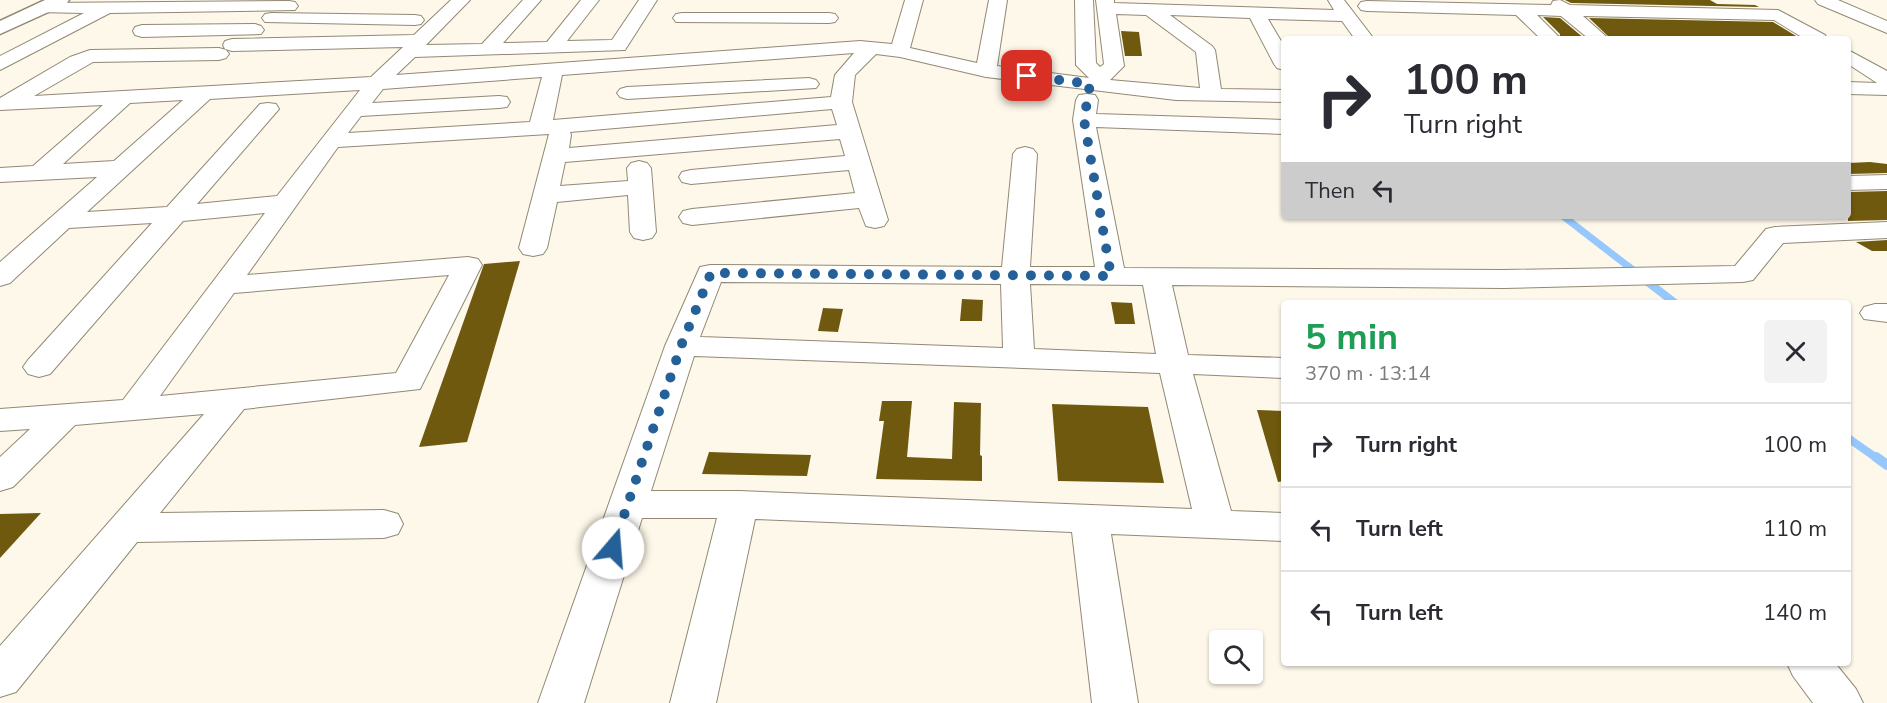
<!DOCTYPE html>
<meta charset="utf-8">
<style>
body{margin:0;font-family:"Nunito Sans",sans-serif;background:#f2f2f3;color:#2b2b33;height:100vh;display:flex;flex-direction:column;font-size:22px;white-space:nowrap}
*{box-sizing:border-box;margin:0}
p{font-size:20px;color:#7c7c81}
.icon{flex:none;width:33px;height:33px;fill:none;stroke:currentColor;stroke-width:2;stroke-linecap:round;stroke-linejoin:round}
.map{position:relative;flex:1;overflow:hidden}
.drawer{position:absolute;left:1281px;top:300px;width:570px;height:366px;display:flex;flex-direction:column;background:#fff;border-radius:6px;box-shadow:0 2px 4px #0004}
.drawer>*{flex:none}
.top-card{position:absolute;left:1281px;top:36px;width:570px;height:183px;border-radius:6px;box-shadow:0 2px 4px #0004;background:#fff;color:#2b2b33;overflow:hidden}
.tools{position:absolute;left:1209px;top:630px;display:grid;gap:12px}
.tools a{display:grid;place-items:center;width:54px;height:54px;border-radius:6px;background:#fff;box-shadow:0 2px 4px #0004;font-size:30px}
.pin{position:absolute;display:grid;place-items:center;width:51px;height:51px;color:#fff;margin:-26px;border-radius:12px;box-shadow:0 3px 9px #0006}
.me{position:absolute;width:66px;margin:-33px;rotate:18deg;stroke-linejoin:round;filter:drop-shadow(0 0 4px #0008)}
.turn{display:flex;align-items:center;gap:21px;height:126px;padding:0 24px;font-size:27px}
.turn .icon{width:78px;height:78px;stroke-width:2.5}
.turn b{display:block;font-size:42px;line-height:51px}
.then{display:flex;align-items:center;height:57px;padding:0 24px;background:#0003;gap:12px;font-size:22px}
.round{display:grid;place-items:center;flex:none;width:63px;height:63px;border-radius:6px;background:#f2f2f3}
.overview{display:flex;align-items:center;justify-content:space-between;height:102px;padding:0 24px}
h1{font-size:36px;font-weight:700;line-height:45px;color:#1e9e55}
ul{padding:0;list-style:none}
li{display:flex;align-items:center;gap:18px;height:84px;padding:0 24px;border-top:2px solid #e1e1e2}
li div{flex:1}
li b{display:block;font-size:22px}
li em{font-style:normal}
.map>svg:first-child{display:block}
</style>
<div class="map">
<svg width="1887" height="703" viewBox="0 0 1887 703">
<rect width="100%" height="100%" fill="#fef8ea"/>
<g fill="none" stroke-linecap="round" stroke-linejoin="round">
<path stroke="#96c8fd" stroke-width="7" d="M1563,216l66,51"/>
<g stroke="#96c8fd" stroke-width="8">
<path d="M1627,266l48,37"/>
<path d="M1848,438l30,21"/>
</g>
<path stroke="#96c8fd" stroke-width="10" d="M1876,457l11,8"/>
</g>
<g fill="#6f590e">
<path d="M1565,0h145l7,4 38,1 4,2 -188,-4z"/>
<path d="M1543,17l17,1 25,21h-26l1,-5z"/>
<path d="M1589,18l184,4 28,17h-190z"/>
<path d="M1121,31l18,1 3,24h-17z"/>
<path d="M1870,162l17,2v9l-39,1v-11z"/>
<path d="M1887,191v29l-39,1v-29z"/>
<path d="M1887,240v11h-15l-16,-9z"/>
<path d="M520,261l-53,181 -48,5 65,-183z"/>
<path d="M962,299l21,1 -1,21h-22z"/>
<path d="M1111,302l21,1 3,21h-20z"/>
<path d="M823,308l20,1 -5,23 -20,-1z"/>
<path d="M882,401h30l-5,56 45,2 2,-57 27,1 -1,52 2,1v25l-106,-2 8,-58h-5z"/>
<path d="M1052,404l96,3 16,76 -106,-2z"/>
<path d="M1257,410l27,1v70l-6,1z"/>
<path d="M709,452l30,1 72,2 -4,21 -105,-2z"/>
<path d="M41,513l-41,45v-44z"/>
</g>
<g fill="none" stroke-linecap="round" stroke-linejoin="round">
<g stroke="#918973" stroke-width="2">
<g id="street">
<path d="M451,0h19l-44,45 56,-1 41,-44h18l-38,43 44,-1 34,-42h18l-32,41 45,-1 27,-40h18l-32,50 -210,7 -19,18 464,-34 32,3 13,-44h18l-13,48 67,15 12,-63h18l-10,66 92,12 -13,-13 -1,-65h18l3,63 4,4 4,-3 -8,-64h18v3l220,7 -6,-10h16l30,39h-19l-13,-18 -74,-2 16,27v24l-7,-2 -3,-4 -24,-46 -80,-3 42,31 3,4 6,39 63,1v12l-108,-2 -190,-23 -86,-20 -24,-3 -21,21 -3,27 36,118 -4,6 -9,2 -9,-2 -7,-18 -167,17 -9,-2 -4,-6 4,-6 9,-2 163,-16 -6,-23 -158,14 -9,-2 -3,-5 3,-5 9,-2 154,-14 -5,-17 -275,23 -5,24 68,-5 -1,-13 4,-5 8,-2 8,2 4,5 5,64 -4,6 -9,2 -9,-2 -4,-6 -2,-37 -71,7 -10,46 -4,6 -10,2 -10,-2 -4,-6 30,-114 -211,13 -91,128 221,-18 10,2 4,6 -62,124 -176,20 -84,104 224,-3 14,4 5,10 -5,10 -14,4 -247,4 -121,150 -16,5v-51l204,-232 -129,11 -62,62 -13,4v-34l30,-28 -30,2v-22l123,-9 142,-187 -82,8 -133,153 -11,3 -11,-3 -5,-7 5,-7 124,-137 -83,5 -59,55 -10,3v-24l97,-85 -97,5v-14l33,-2 70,-61 -103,5v-12l70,-41 20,-7 129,-2 7,2 3,4 -3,4 -7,2 -126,2 -59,34 337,-19 32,-30 -171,4 -7,-2 -2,-4 2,-4 7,-2 182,-4zM1116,14l30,1 50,37 4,36 -90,-8 14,-14zM854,53l-19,22 -4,22 -278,23 9,-45zM542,77l-12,45 -182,11 13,-17 138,-8 8,-1 3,-5 -3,-5 -8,-1 -127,7 11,-14zM360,90l-83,106 -80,8 82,-95 -3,-5 -8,-1 -8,1 -93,103 -80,5 123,-113zM183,100l-69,61 -51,3 67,-61zM832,109l5,16 -268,23 2,-13 -1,-3zM449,275l-53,98 -236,23 74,-103z"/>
<path d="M1560,0l10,5 208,5 47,25 2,4h-22l-31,-19 -191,-4 26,23h-20l-28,-23 -24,-1 21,21 -2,3h-15l-25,-24 -149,-4 -6,-1 -3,-4 3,-4 6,-1 184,4 2,-4z"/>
<path d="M1815,0h23l49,21v12l-69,-29z"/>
<path d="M289,1l6,1 3,4 -3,4 -185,3 -110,57v-14l84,-43 -48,-1 -3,-4 3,-4 6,-1z"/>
<path d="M271,13l144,2 6,1 3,4 -3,4 -6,1 -150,-3 -3,-4 3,-4z"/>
<path d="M682,13h147l6,1 3,4 -3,4 -6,1 -153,-1 -3,-4 3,-4z"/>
<path d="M255,24l6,2 3,4 -3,4 -119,3 -7,-2 -2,-4 2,-4 7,-2z"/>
<path d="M1848,50l39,21v24l-39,-1v-12l29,1 -29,-19z"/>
<path d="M809,78l7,2 3,4 -3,4 -189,11 -7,-2 -3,-4 3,-4 7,-2z"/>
<path d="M1087,94l8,1 3,5 -2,14 188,6v14l-188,-7 28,141 380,2 231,-4 31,-37 9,-2 112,-5v16l-104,5 -30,37 -10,2 -239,6 -332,-3 16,70 96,3v20l-91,-4 38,137 53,2v28l-173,-7 27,169h-46l-20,-171 -317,-13 -39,184h-46l47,-185h-75l-58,185h-46l127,-357 35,-79 10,-2 292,2 11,-113 4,-5 8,-2 8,2 4,5 -7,113h65l-22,-147 3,-20 3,-5zM721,282l280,2 2,64 -303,-11zM1030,284l113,1 13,69 -122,-5zM694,356l466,17 32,136 -453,-18h-88z"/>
<path d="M1887,175v14l-39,1v-14z"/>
<path d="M1875,304h12v18l-23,-3 -4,-6 4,-6z"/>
<path d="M1787,663h48l21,26 7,14h-50l-20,-27z"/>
</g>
</g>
<g stroke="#918973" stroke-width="3">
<path id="secondary" d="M45,0h24l-3,4 -66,30v-13z"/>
</g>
<use href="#street" fill="#fff" fill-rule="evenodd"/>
<use href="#secondary" fill="#fff" fill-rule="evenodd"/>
</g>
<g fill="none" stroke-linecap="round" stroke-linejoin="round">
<path stroke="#256098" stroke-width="10" stroke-dasharray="0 18" d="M613,548l68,-202 30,-73 400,3 -27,-156 6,-36 -63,-8"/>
</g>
</svg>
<div class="tools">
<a><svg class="icon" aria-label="search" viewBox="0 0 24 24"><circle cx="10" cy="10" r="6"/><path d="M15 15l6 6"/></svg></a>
</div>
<div class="pin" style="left:1027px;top:76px;background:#d93025"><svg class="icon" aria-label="arrive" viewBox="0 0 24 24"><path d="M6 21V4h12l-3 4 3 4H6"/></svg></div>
<svg class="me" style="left:613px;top:548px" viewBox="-20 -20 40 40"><circle r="19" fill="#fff"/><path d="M0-13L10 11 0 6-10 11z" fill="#256098"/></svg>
<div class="top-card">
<div class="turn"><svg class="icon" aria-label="right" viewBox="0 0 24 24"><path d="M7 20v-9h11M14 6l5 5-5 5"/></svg><div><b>100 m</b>Turn right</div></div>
<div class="then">Then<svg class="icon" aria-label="left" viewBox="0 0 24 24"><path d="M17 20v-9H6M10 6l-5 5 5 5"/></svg></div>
</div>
<section class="drawer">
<div class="overview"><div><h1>5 min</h1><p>370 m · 13:14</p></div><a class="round"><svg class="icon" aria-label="close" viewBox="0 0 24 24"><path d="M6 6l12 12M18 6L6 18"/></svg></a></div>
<ul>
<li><svg class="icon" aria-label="right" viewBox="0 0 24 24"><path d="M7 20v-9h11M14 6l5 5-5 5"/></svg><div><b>Turn right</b></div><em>100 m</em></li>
<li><svg class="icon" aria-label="left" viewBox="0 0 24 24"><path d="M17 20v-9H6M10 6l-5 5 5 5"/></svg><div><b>Turn left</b></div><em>110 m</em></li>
<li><svg class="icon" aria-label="left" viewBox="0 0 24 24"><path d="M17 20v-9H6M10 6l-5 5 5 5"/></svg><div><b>Turn left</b></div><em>140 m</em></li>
</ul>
</section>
</div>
